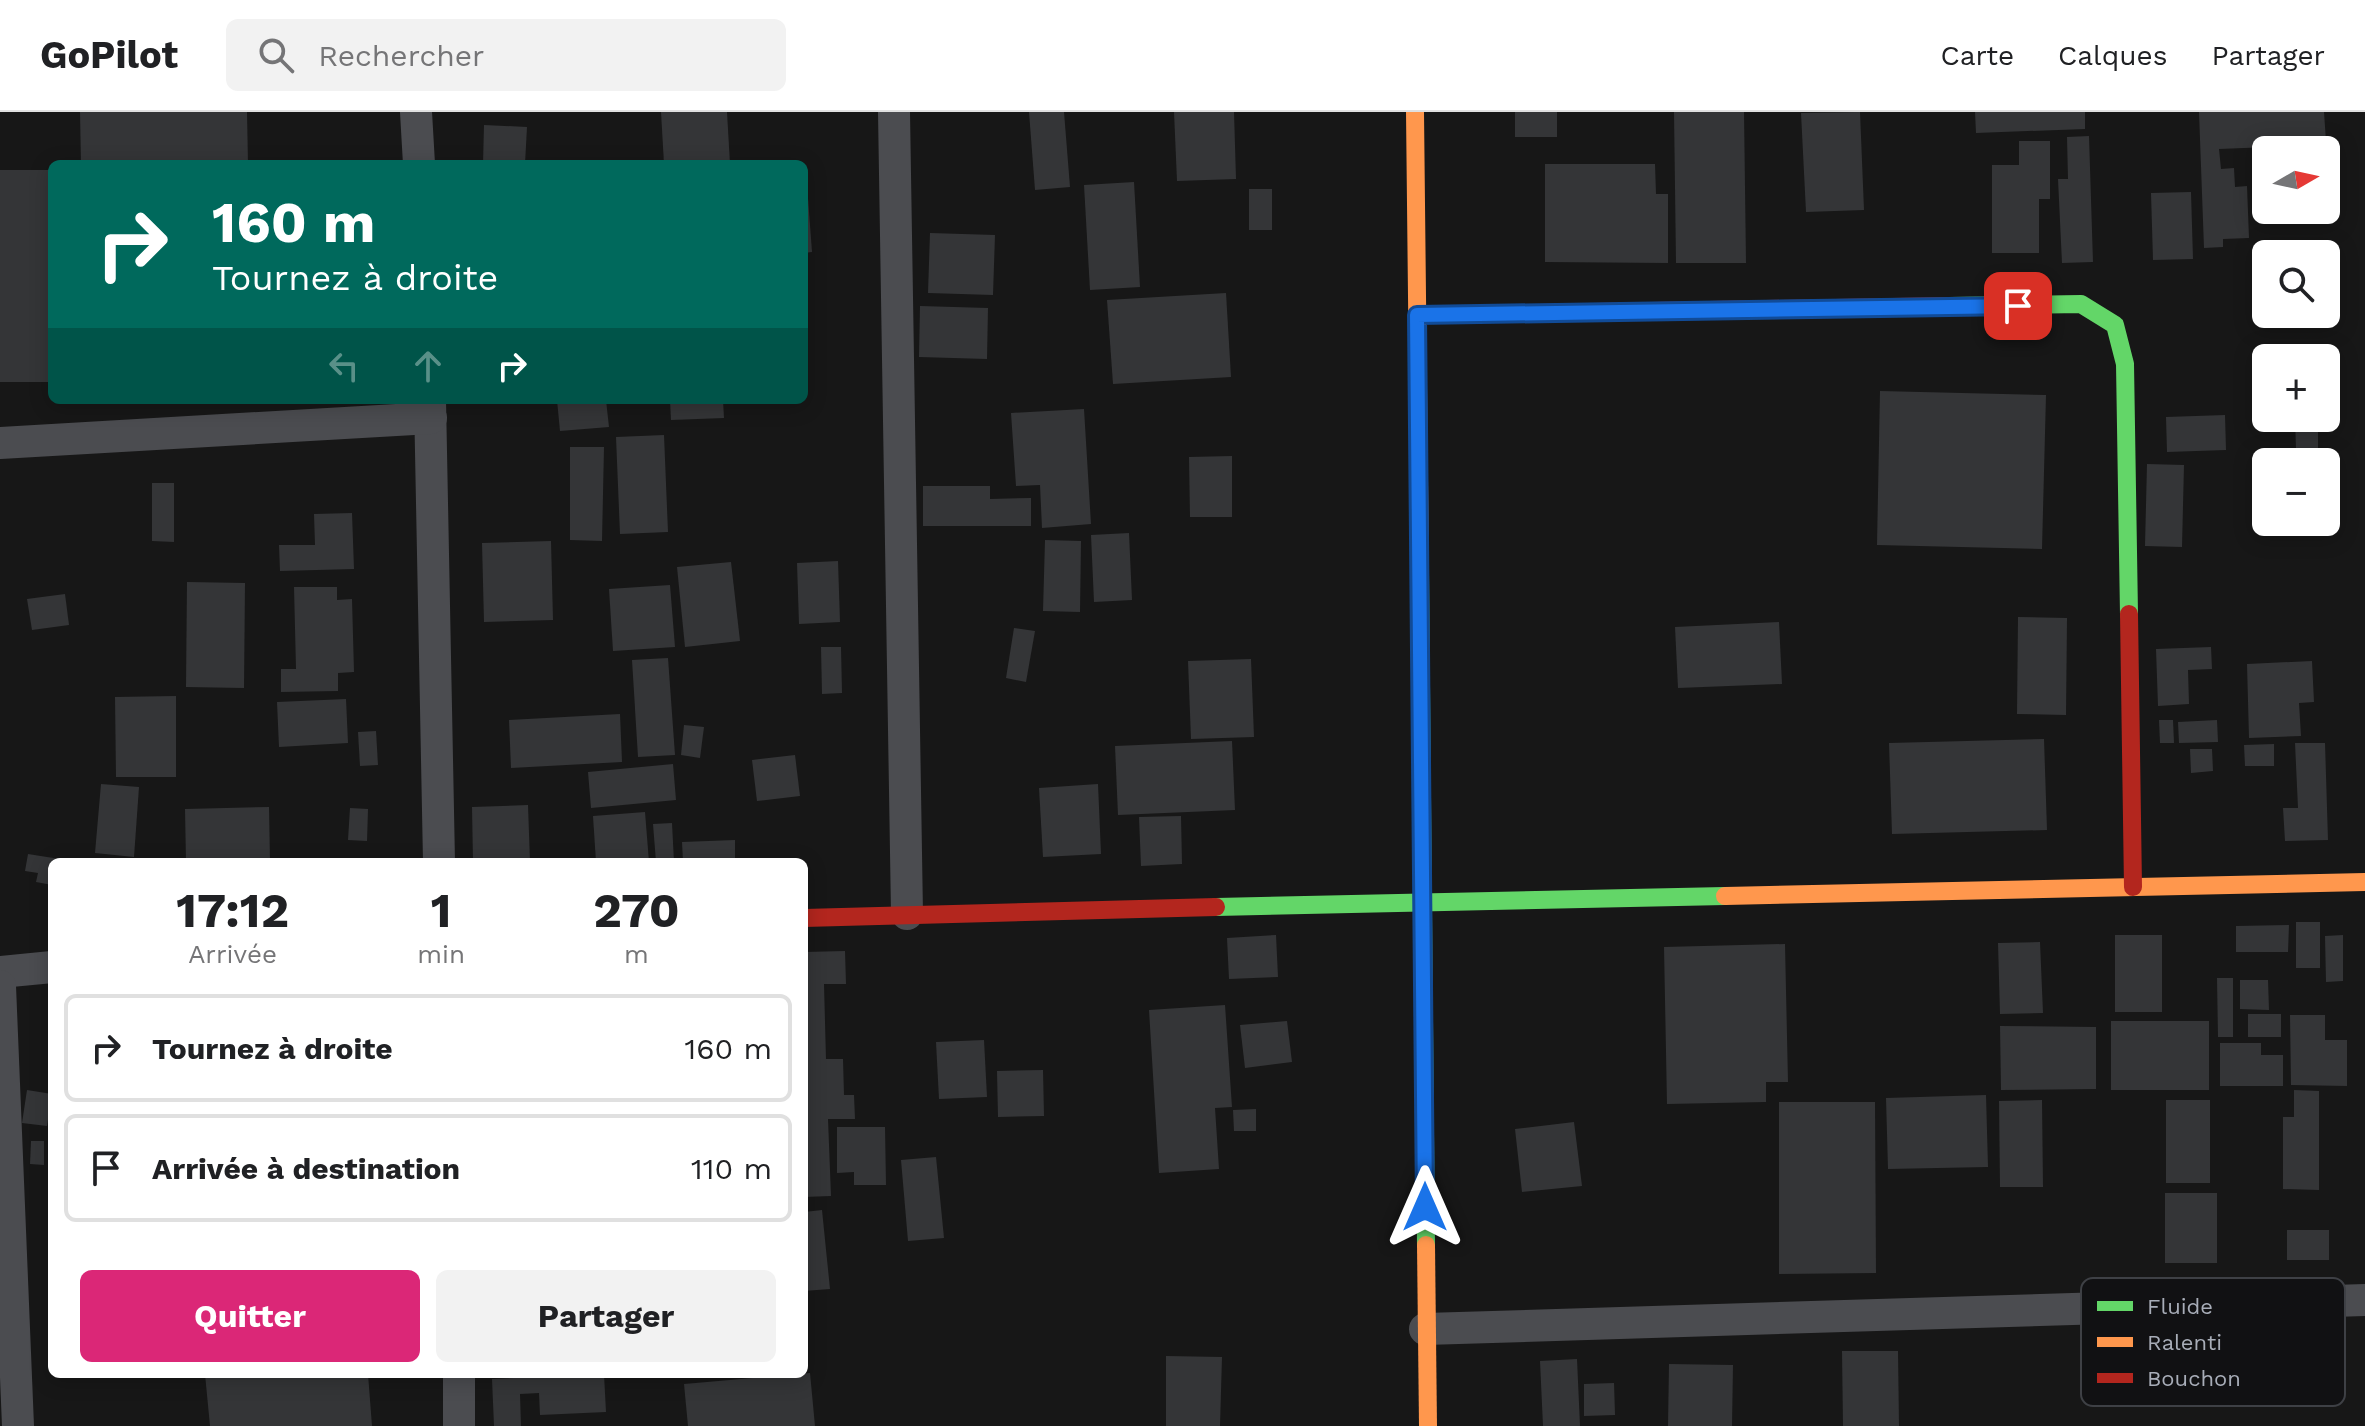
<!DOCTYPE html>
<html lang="fr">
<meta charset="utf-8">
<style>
body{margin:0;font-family:"Work Sans",sans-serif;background:#f2f2f2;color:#202124;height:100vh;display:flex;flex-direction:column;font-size:30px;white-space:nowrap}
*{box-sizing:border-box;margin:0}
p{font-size:26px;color:#757577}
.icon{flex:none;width:44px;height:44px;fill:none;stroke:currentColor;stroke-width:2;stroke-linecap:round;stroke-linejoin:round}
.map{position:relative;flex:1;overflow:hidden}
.panel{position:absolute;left:48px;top:746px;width:760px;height:520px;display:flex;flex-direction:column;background:#fff;border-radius:12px;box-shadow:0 4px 20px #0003}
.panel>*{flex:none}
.guide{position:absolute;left:48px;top:48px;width:760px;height:244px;border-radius:12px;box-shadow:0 4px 20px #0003;background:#00695c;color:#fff;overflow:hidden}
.needle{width:52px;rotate:81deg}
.tools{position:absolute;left:2252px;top:24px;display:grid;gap:16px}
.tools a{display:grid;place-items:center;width:88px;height:88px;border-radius:12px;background:#fff;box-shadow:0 4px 20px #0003;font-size:40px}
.pin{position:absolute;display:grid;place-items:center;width:68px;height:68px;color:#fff;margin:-34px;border-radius:16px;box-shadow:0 4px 12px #0006}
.me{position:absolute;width:88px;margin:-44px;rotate:0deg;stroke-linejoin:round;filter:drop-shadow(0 0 6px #0008)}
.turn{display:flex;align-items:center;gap:28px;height:168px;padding:0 32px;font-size:36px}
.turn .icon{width:104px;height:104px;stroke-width:2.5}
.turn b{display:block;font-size:56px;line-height:68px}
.lanes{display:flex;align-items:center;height:76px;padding:0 32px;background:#0003;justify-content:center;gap:40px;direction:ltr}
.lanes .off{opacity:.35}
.eta{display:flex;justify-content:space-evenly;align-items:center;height:136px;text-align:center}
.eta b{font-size:48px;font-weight:700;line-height:56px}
.cta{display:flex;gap:16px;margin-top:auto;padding:16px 32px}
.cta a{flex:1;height:92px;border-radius:12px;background:#db2777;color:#fff;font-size:32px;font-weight:700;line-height:92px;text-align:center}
.cta a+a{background:#f2f2f2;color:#202124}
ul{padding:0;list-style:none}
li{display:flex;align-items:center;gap:24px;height:108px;margin:0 16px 12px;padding:0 16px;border:4px solid #e0e0e0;border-radius:12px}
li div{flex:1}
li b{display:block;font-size:30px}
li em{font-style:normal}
header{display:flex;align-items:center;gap:48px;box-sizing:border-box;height:112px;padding:0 40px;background:#fff;border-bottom:2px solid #e0e0e0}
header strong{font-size:38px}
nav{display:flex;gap:44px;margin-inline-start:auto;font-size:28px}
.search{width:560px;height:72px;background:#f2f2f2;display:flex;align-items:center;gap:20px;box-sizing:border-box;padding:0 28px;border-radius:12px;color:#757577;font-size:30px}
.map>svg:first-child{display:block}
</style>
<header>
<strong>GoPilot</strong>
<div class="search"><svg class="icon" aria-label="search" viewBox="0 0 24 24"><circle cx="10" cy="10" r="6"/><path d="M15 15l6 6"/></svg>Rechercher</div>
<nav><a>Carte</a><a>Calques</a><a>Partager</a></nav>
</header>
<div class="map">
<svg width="2365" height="1314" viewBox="0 0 2365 1314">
<rect width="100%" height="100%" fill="#171717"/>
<g fill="#343537">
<path d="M80,0h167l1,52h-167z"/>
<path d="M661,0h66l3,52h-66z"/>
<path d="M1029,0h35l6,75 -35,3z"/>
<path d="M1174,0h60l2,67 -59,2z"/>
<rect x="1515" y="0" width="42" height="25"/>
<path d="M1674,0h70l2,151h-70z"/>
<path d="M1860,0l4,98 -58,2 -5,-99z"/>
<path d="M1975,0h110v17l-109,4z"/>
<path d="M2199,0h125l2,29 -12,1 1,3 -96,4 2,20 13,-1 1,19 12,-1 2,52 -26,1v8l-19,1z"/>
<path d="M484,13l43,2 -2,37h-42z"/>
<path d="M2089,24l4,126 -31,1 -4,-84h10l-1,-42z"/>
<path d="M2019,29h31v58h-11v54h-47v-88h27z"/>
<path d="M1545,52h110l1,30h12v69l-123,-1z"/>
<rect x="0" y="58" width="52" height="212"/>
<path d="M1134,70l6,105 -50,3 -6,-105z"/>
<rect x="1249" y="77" width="23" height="41"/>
<path d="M2191,80l2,67 -40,1 -2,-67z"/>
<path d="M804,86h4l4,54 -8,1z"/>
<path d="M930,121l65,2 -2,60 -65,-2z"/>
<path d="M1226,181l5,84 -118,7 -6,-84z"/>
<path d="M920,194l68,2 -1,51 -68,-2z"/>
<path d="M1880,279l166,4 -4,154 -165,-4z"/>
<path d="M557,288h49l3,27 -49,4z"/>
<path d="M670,288h53l1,18 -53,2z"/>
<path d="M1084,297l7,115 -49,4 -2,-43 -24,1 -5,-73z"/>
<path d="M2225,303l1,35 -59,2 -1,-35z"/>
<path d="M2295,306h23v31h-22z"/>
<path d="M664,323l4,97 -48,2 -4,-97z"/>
<path d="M570,335h34l-2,94 -32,-1z"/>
<path d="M1232,344v61h-42l-1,-60z"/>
<path d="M2147,352l37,1 -2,82 -37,-1z"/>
<path d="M152,371h22v59l-22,-1z"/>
<path d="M923,374h67v13l41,-1v28h-108z"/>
<path d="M352,401l2,56 -74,2 -1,-26h36l-1,-31z"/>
<path d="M1129,421l3,67 -38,2 -3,-67z"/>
<path d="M1045,428l36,1 -1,71 -37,-1z"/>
<path d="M551,429l2,79 -69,2 -2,-79z"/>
<path d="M838,449l2,61 -41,2 -2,-61z"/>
<path d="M731,450l9,79 -55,6 -8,-80z"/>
<path d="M187,470l58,1 -1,105 -58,-1z"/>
<path d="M670,473l5,62 -62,4 -4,-62z"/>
<path d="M294,475h43v13l15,-1 2,73 -16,1v18l-57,1v-23h15z"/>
<path d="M65,482l4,31 -37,5 -5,-31z"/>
<path d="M2018,505l49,1 -1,97 -49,-1z"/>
<path d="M1779,510l3,62 -104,4 -3,-61z"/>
<path d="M1014,516l21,3 -9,51 -20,-4z"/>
<path d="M821,535h20l1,46 -20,1z"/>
<path d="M2211,535l1,22 -24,1 1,34 -31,2 -2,-57z"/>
<path d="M668,546l7,97 -37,2 -6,-97z"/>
<path d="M1251,547l3,78 -63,2 -3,-78z"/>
<path d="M2312,549l2,41 -15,1 2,33 -52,2 -2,-74z"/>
<path d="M176,584v81h-60l-1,-80z"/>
<path d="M346,587l2,44 -69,4 -2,-45z"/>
<path d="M620,602l2,48 -111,6 -2,-48z"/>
<path d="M2159,608h14l1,23h-14z"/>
<path d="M2217,608l1,22 -39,1 -1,-21z"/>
<path d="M684,613l20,2 -4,31 -19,-3z"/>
<path d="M376,619l2,34 -18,1 -2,-34z"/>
<path d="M2044,627l3,91 -155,4 -3,-91z"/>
<path d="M1232,629l3,69 -117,5 -3,-69z"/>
<path d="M2295,631h30l3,97 -43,1 -2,-33h15z"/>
<path d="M2274,632v22h-29l-1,-21z"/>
<path d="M2190,637h22l1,22 -22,2z"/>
<path d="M795,643l5,41 -43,5 -5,-41z"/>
<path d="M673,652l3,36 -85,8 -3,-36z"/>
<path d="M101,672l38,3 -5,70 -39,-4z"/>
<path d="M1098,672l3,70 -58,3 -4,-69z"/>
<path d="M528,693l2,57h-57l-1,-55z"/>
<path d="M269,695l1,55h-84l-1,-53z"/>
<path d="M350,696l18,1 -1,32 -19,-1z"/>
<path d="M645,700l4,50h-53l-3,-46z"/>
<path d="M1181,704l1,48 -41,2 -2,-49z"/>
<path d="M672,711l2,39h-18l-3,-38z"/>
<path d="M735,728v22h-52l-1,-20z"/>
<path d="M28,742l38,6 -14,2v23l-16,-3 2,-9 -13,-2z"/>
<rect x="2296" y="810" width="24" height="46"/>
<path d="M2289,813l-1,27h-52v-26z"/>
<path d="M1276,823l2,42 -49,2 -2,-41z"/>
<rect x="2115" y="823" width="47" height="77"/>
<path d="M2343,823v46l-17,1 -1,-46z"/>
<path d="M2040,830l3,71 -43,1 -2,-71z"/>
<path d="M1785,832l3,138h-22v20l-99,2 -3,-157z"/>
<path d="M845,839l1,33h-22l2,75h17l1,36h10l1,24h-27l3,77 -27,1v-245z"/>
<path d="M2217,866h16v59h-15z"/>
<path d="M2240,868h28l1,30 -29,-1z"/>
<path d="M1225,893l7,102 -17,1 4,61 -60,4 -10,-163z"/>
<rect x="2248" y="902" width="33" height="23"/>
<path d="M2290,903h35v25h22v46l-56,-1z"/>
<path d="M1287,909l5,41 -47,6 -5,-43z"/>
<rect x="2111" y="909" width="98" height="69"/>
<path d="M2000,914l96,1v62l-95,1z"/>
<path d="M984,928l3,57 -48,2 -3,-57z"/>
<path d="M2220,931h41v12h22v31h-63z"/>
<path d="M1043,958l1,46 -46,1 -1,-46z"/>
<path d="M27,978l25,4 -5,32 -25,-3z"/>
<path d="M2294,978l25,1v99l-36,-1v-72h11z"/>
<path d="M1986,983l2,72 -100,2 -2,-71z"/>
<path d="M2042,988l1,87h-43l-1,-86z"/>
<rect x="2166" y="988" width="44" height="83"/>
<path d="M1779,990h96l1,171 -97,1z"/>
<path d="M1256,997v22h-22l-1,-21z"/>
<path d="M1574,1010l8,64 -60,6 -7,-63z"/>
<path d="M837,1015h48l1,58h-32v-13l-17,1z"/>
<path d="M31,1029h13v24l-14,-1z"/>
<path d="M936,1045l8,81 -36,3 -7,-81z"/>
<rect x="2165" y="1081" width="52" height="70"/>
<path d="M822,1098l8,79 -26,2v-79z"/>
<rect x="2287" y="1118" width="42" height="30"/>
<path d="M1842,1239h56l1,75h-56z"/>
<path d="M1166,1244l56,1 -2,69h-54z"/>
<path d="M1577,1247l3,67h-37l-3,-65z"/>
<path d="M1669,1252l64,1 -1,61h-64z"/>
<path d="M810,1261l5,53h-127l-4,-42z"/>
<path d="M205,1262h163l4,52h-162z"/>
<path d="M604,1262l2,38 -66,3 -1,-22 -19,1 1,32h-27l-2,-47z"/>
<path d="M1614,1271l1,32 -31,1v-32z"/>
</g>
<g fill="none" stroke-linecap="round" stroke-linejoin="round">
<g stroke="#4b4c50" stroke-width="32">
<path d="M416,0l3,52"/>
<path d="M894,0l13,802"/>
<path d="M430,288l9,462"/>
<path d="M0,331l431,-25"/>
<path d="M0,860l52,-5"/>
<path d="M0,874l18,440"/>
<path d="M1425,1217l940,-29"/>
<path d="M459,1262v52"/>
</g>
<g stroke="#63d668" stroke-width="18">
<path d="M1949,194l132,-2 34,21 10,39 4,250"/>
<path d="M1420,460l6,673"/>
<path d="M1216,795l509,-11"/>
</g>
<g stroke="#ff974d" stroke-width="18">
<path d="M1415,0l5,460"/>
<path d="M1725,784l640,-14"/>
<path d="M1426,1133l2,181"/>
</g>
<g stroke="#b3261e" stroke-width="18">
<path d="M1417,203l532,-9"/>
<path d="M2129,502l4,273"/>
<path d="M804,806l412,-11"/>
</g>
</g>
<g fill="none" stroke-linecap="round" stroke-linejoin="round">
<g stroke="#114b97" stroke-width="20">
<path id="route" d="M1425,1095l-8,-892 601,-9"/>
</g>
<use href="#route" stroke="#1a73e8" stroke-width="14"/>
</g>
<rect x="2081" y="1166" width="264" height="128" rx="12" fill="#111113" stroke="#3e4045" stroke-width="2"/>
<rect x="2097" y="1189" width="36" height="10" fill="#63d668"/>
<rect x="2097" y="1225" width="36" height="10" fill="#ff974d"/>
<rect x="2097" y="1261" width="36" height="10" fill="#b3261e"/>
<g font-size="22" fill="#a8adb8">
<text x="2147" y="1202">Fluide</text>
<text x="2147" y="1238">Ralenti</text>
<text x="2147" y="1274">Bouchon</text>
</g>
</svg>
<div class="tools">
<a><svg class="needle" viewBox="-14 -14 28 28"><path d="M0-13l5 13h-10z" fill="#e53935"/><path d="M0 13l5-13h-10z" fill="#757577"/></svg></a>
<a><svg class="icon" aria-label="search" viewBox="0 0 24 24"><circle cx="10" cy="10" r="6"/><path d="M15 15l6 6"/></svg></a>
<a>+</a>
<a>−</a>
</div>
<div class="pin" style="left:2018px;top:194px;background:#d93025"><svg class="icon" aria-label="arrive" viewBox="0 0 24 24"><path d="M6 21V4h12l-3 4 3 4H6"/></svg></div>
<svg class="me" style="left:1425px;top:1095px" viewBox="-20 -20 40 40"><path d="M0-17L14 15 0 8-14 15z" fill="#1a73e8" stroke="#fff" stroke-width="4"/></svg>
<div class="guide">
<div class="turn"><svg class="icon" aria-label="right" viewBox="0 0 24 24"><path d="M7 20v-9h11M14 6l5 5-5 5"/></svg><div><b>160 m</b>Tournez à droite</div></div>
<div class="lanes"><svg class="icon off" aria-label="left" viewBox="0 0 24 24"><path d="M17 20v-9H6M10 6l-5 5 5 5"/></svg><svg class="icon off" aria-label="ahead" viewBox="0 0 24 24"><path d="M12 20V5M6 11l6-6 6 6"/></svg><svg class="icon" aria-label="right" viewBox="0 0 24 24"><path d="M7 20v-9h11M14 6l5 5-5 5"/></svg></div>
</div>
<section class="panel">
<div class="eta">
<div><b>17:12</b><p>Arrivée</p></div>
<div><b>1</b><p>min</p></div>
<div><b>270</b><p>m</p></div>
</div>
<ul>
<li><svg class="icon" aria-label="right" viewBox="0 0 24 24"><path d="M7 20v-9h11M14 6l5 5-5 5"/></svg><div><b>Tournez à droite</b></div><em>160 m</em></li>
<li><svg class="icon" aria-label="arrive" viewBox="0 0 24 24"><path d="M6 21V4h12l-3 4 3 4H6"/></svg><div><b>Arrivée à destination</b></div><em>110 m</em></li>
</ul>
<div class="cta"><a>Quitter</a><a>Partager</a></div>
</section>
</div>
